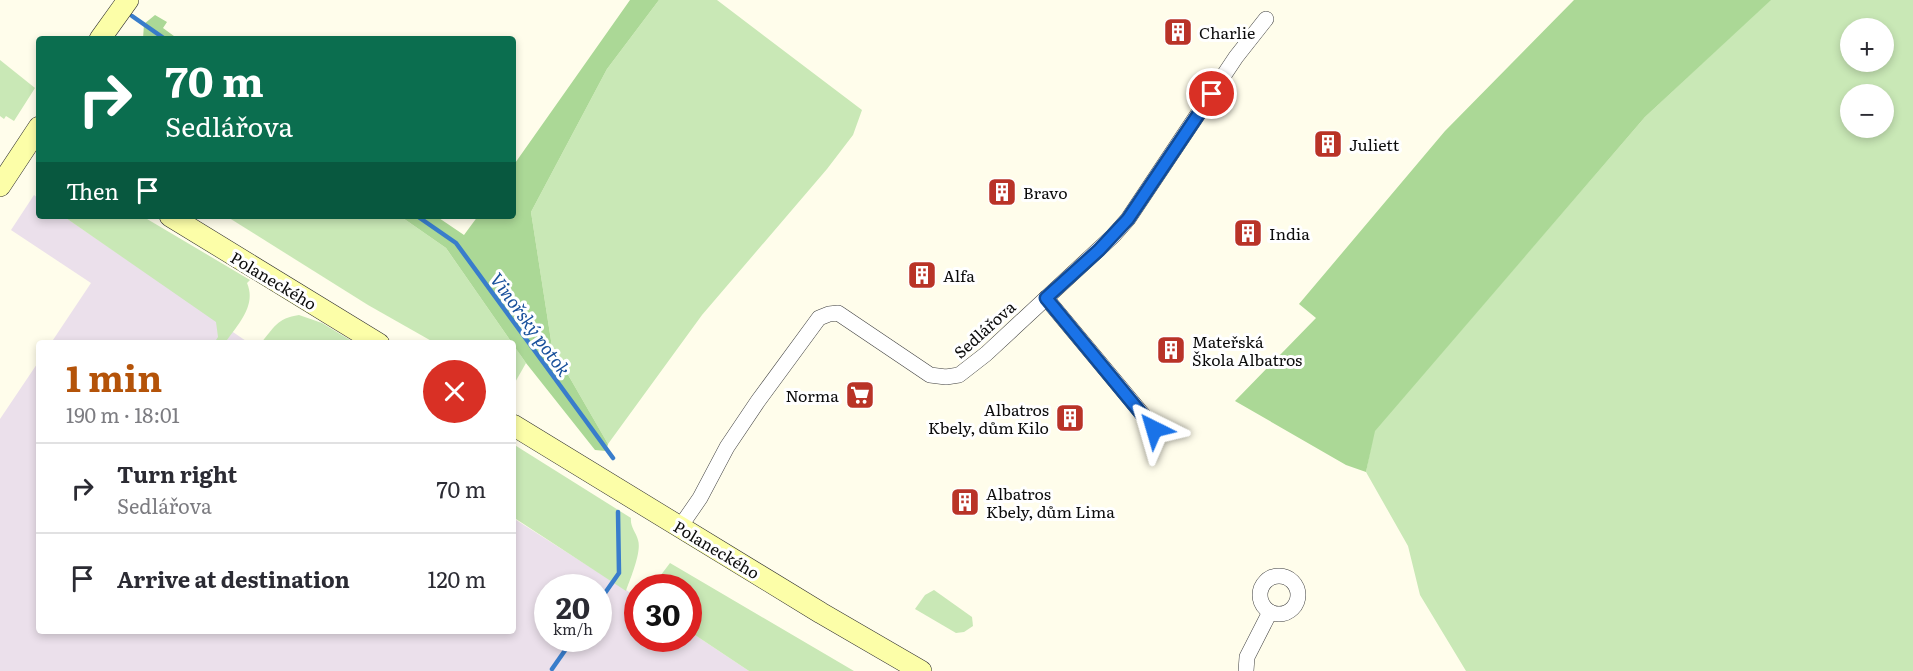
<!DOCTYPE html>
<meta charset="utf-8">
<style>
body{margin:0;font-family:Literata,serif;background:#f2f2f3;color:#2b2b33;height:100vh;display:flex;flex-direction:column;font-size:22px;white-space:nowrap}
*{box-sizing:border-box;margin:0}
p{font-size:20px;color:#7c7c81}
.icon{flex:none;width:33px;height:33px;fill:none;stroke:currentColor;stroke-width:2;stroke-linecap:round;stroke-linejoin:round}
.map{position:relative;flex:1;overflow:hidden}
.side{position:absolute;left:36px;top:340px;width:480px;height:294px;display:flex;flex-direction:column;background:#fff;border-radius:6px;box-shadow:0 3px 9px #0003}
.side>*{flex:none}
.top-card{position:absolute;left:36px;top:36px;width:480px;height:183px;border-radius:6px;box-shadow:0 3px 9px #0003;background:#0b6e4f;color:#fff;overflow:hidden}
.controls{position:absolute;left:1840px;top:18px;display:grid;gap:12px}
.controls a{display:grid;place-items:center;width:54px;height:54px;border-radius:50%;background:#fff;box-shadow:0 3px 9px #0003;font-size:30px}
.speed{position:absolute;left:534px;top:574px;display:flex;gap:12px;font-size:30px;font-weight:700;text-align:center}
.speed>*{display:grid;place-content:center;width:78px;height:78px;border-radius:50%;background:#fff;box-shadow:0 3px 9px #0003;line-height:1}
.speed small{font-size:15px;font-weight:400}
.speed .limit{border:9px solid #d22;background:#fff;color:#111}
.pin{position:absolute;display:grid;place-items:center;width:51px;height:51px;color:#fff;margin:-26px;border:3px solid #fff;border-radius:50%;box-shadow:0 2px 6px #0007}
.me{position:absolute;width:66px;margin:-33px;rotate:320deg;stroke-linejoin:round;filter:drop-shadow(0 0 4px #0008)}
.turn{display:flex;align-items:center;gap:21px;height:126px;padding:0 30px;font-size:27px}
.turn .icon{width:78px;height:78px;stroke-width:2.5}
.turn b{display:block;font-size:42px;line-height:51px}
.then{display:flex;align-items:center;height:57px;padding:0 30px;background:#0003;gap:12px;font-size:22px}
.round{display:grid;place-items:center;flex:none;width:63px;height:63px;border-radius:32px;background:#f2f2f3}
.summary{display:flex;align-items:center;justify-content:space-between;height:102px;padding:0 30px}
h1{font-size:36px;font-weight:700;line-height:45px;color:#b45309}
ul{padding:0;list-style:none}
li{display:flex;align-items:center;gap:18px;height:90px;padding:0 30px;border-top:2px solid #e1e1e2}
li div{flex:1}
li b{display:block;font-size:22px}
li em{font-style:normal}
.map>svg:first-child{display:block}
</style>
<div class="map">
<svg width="1913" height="671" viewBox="0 0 1913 671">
<rect width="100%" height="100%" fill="#fffdeb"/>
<g fill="#ebe0eb" fill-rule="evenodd">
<path d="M34,195l5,4v17h24l186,127h-198l40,-60 -80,-53z"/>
<path d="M39,361v271h474v-114l124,79 1,42h50l1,-8 60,40h-749v-252zM548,588h50v51h-50z"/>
</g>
<g fill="#c9e8b6" fill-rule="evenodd">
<path d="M659,0h58l145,110 -9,25 -26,34 -125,146 -94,129 -56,-97 -21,-135 76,-143z"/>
<path d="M1770,0h143v671h-447l-46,-76 -12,-49 -42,-74 8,-41 271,-314zM1851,28h33v34h-33zM1851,94h33v34h-33z"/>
<path d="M0,60l35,28 -21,33 -8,-5 -2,3 -4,-3z"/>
<path d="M63,216h79l108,64 -3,3c10,23 -10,42 -22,60h-11l4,-6 -2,-15z"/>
<path d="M226,216h174l46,32 66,95h-77l-67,-38z"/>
<path d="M299,315l23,8 33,20h-94c13,-15 16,-25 38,-28z"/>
<path d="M513,344l13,19 -13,23z"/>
<path d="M513,444l118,74c-1,9 5,14 7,22 4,12 -8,39 -12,51l-113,-74z"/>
<path d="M670,563l184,108h-105l-60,-40 -1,-43h-37z"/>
<path d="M934,590l38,27 1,9 -9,6 -8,1 -41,-24 10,-14z"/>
</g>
<g fill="#abd896">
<path d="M630,0h29l-52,69 -76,143 21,135 56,97 -2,7 -11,-1 -69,-87 -80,-115 -46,-32h36l28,19 14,-19h35v-50z"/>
<path d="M1574,0h197l-126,117 -270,314 -9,41 -20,-7 -111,-64 81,-83 -17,-14 146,-173z"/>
<path d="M155,15l12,7 -4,6 15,11h-35l1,-15z"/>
</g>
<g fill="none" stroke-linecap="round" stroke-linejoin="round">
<g stroke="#397dcb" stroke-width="4.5">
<path d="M132,16l33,23"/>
<path d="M417,216l39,27 157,215"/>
<path d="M598,603l21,-30 -1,-61"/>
<path d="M552,669l21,-30"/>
</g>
<g stroke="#3f3f3f" stroke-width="16">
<g id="street">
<path d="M1046,298l108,130"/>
<path d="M680,527l20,-29 27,-51 31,-46 61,-83 10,-4 9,-1 92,62 16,2 13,-2 27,-21 127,-118 15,-17 108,-162 30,-38"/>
<circle cx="1279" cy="595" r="19"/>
<path d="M1246,671l1,-14 23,-45"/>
</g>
</g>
<g stroke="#2e2e2e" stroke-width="22">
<g id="secondary">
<path d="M100,39l28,-39"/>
<path d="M0,186l39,-59"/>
<path d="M170,216l209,128"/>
<path d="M513,425l308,188 100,58"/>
</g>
</g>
<use href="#street" stroke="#fff" stroke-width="15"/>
<use href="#secondary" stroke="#fcfea8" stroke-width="21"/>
</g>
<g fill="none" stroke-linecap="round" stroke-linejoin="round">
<g stroke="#114b97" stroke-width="15">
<path id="route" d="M1154,429l-108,-131 53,-48 29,-31 84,-125"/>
</g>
<use href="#route" stroke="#1a73e8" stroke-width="10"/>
</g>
<defs>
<g id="building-square" transform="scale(1.5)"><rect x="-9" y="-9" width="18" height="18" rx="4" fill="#b93327" stroke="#fff"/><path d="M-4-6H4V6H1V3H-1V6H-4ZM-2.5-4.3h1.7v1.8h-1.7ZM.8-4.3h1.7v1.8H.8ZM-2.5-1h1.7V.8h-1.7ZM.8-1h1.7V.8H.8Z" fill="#fff"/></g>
<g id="supermarket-square" transform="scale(1.5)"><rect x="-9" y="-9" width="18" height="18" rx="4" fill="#b93327" stroke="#fff"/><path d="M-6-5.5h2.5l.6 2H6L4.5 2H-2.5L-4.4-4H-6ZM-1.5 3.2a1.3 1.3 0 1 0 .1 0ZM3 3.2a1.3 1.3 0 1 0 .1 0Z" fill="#fff"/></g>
</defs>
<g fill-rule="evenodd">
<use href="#building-square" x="1178" y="32"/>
<use href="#building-square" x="1328" y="144"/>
<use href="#building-square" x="1002" y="192"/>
<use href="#building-square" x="1248" y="233"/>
<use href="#building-square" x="922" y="275"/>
<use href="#building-square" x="1171" y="350"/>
<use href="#supermarket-square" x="860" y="395"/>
<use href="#building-square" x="1070" y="418"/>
<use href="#building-square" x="965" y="502"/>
</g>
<g text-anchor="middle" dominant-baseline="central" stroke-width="6" stroke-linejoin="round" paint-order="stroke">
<g font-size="16" fill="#0c0c0c" stroke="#fff" text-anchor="start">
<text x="1199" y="32">Charlie</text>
<text x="1349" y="144">Juliett</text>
<text x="1023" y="192">Bravo</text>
<text x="1269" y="233">India</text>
<text x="943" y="275">Alfa</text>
<text x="1192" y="341">Mateřská<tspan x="1192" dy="18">Škola Albatros</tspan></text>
<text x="839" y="395" text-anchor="end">Norma</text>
<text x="1049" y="409" text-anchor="end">Albatros<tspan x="1049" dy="18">Kbely, dům Kilo</tspan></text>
<text x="986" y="493">Albatros<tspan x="986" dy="18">Kbely, dům Lima</tspan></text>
</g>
<g font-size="16" fill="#0c0c0c" stroke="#fff">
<text transform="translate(274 280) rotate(31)">Polaneckého</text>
<text transform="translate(984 329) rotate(-42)">Sedlářova</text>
<text transform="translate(717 549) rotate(31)">Polaneckého</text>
</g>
<g font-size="18" font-style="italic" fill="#18509b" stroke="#fff">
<text transform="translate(531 324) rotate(54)">Vinořský potok</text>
</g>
</g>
</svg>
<div class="controls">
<a>+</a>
<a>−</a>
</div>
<div class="speed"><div>20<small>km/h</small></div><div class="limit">30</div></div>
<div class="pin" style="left:1212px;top:94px;background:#d93025"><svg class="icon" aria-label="arrive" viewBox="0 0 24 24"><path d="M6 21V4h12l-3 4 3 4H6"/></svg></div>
<svg class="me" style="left:1154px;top:429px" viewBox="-20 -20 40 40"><path d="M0-17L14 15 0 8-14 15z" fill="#1a73e8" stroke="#fff" stroke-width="4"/></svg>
<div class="top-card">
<div class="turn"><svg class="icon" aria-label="right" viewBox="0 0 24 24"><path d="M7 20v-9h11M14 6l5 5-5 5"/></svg><div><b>70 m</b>Sedlářova</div></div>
<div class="then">Then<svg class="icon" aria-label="arrive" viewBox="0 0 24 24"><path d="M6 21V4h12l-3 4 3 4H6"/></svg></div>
</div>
<section class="side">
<div class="summary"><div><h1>1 min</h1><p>190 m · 18:01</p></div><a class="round" style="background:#d93025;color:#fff"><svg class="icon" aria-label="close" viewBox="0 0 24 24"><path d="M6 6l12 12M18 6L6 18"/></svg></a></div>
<ul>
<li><svg class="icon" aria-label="right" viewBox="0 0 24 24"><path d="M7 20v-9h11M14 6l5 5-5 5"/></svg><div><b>Turn right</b><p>Sedlářova</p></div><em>70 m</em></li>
<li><svg class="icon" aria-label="arrive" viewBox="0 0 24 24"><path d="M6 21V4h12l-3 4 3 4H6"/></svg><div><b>Arrive at destination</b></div><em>120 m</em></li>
</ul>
</section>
</div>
